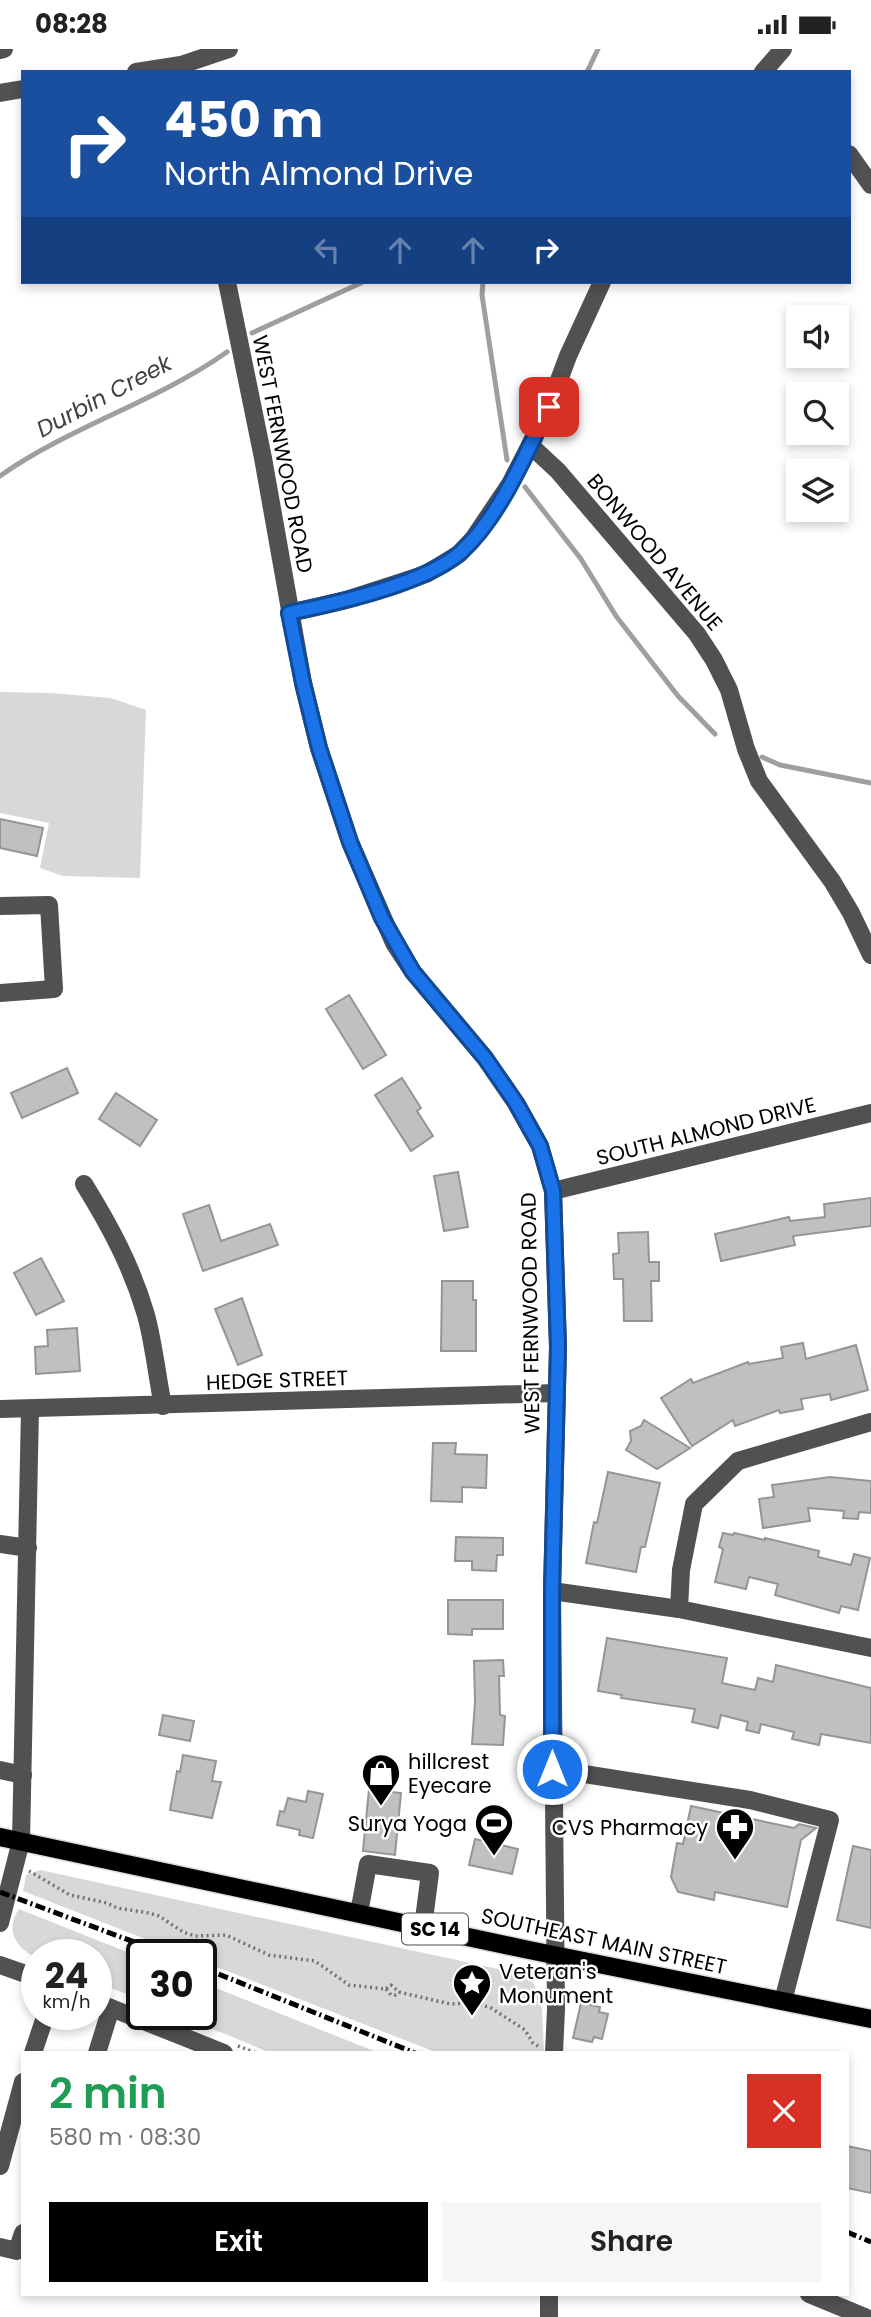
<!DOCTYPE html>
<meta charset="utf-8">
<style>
body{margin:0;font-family:Poppins,sans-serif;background:#f6f6f6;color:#222;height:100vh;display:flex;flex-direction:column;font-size:26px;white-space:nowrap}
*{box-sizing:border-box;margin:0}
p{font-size:23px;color:#767676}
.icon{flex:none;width:38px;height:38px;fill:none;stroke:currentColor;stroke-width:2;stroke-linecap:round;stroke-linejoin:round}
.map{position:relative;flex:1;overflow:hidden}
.details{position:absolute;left:21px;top:2002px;width:828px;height:245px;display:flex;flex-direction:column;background:#fff;border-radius:0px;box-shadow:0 4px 10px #0003}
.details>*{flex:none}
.hud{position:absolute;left:21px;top:21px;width:830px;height:214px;border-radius:0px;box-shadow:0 4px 10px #0003;background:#1a4fa0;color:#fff;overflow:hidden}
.buttons{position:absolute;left:786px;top:256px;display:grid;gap:14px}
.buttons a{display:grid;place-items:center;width:63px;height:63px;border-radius:0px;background:#fff;box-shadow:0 4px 10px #0003;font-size:35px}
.speed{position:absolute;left:21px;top:1890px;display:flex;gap:14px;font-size:35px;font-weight:700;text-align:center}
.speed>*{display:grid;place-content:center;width:91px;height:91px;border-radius:50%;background:#fff;box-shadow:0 4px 10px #0003;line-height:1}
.speed small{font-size:18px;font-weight:400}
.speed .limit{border:4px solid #111;border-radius:10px;background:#fff;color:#111}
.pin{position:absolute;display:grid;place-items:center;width:60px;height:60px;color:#fff;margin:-30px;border-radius:14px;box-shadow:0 4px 10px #0006}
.me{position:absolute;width:77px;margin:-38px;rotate:0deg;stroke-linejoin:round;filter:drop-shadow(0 0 5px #0008)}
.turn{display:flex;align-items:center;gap:24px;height:147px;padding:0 28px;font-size:32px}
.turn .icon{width:91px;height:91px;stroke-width:2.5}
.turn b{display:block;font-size:49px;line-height:60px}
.lanes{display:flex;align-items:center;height:66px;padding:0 28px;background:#0003;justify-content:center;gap:35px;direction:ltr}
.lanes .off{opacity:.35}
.round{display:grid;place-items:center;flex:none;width:74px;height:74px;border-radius:0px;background:#f6f6f6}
.summary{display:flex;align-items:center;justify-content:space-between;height:119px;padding:0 28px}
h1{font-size:42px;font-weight:600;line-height:52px;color:#1e9e55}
.primary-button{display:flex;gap:14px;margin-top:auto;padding:14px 28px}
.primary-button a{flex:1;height:80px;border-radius:0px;background:#000;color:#fff;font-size:28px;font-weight:600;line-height:80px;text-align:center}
.primary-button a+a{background:#f6f6f6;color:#222}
.status{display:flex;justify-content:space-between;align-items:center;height:49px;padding:0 35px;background:#fff;direction:ltr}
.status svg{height:19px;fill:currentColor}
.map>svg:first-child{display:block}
</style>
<div class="status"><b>08:28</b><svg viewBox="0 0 49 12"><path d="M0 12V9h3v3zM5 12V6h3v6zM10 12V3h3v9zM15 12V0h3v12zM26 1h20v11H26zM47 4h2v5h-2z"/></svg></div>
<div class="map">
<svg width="871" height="2268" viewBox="0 0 871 2268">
<rect width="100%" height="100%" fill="#fff"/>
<g fill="#d8d8d8">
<path d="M0,643l50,1 61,5 35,12 -6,168 -77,-2 -23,-8 9,-45 -49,-10z"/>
<path d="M40,1821l477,103 17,11 8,25 2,44h-106l-237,-92v-6h-15l-163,-64 3,-16z"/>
<path d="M19,1860l123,49v42l-46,-18v-27h-59v3c-20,-9 -33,-28 -18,-49z"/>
<path d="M201,1933l178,71h-108l-95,-39h25z"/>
</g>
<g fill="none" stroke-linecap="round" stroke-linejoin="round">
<g stroke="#9f9f9f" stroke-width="5">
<path d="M587,23l11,-23"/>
<path d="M483,233l-1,13 25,165"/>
<path d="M252,284l111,-51"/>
<path d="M0,427c71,-50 156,-74 227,-124"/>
<path d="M525,438l56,72 35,57 62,80 37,38"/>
<path d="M762,708l18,8 91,18"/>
</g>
</g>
<g fill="#c0c0c0" stroke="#959595" stroke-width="2">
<path d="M0,770l43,9 -6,28 -37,-8z"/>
<path d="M349,946l37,60 -23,14 -37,-60z"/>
<path d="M67,1019l11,25 -56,25 -11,-25z"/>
<path d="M402,1029l19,30 -4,3 16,25 -22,15 -36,-56z"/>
<path d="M116,1044l41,27 -17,26 -41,-27z"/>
<path d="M458,1123l10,55 -24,4 -10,-55z"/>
<path d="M871,1149v28l-78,10 2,9 -74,16 -6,-27 74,-17 1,4 35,-4 -1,-13z"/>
<path d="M209,1156l12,36 49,-17 8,21 -75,26 -20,-57z"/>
<path d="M648,1183l1,30h10v19h-8l1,40h-28l-1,-42h-9l-1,-25 6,-1 -1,-20z"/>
<path d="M41,1209l23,43 -28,14 -22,-42z"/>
<path d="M442,1232h31v19h3v51h-35z"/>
<path d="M242,1249l20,57 -24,10 -23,-56z"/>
<path d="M77,1279l3,43 -44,3 -1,-27 13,-1 -1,-16z"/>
<path d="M803,1294l3,16 50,-14 12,45 -37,10 -1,-6 -29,5 2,10 -23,4 -1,-3 -44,16 -2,-6 -41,26 -31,-48 30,-19 2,4 55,-21 1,2 34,-6 -2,-11z"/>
<path d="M644,1371l46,28 -33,21 -31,-19 5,-9 -1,-10 11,-5z"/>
<path d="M433,1394h23l-1,11 32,1 -1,33 -24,-1v15l-31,-1z"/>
<path d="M608,1423l52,11 -15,64h-4l-5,25 -50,-9 8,-41 3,1z"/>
<path d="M830,1428l41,4v32l-12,-1 -1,7 -15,-1 1,-7 -36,-3 2,13 -47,7 -4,-29 15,-2 -2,-12z"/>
<path d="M723,1484l10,2 1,-2 31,7v-2l54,13 -1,6 33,8 3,-11 16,4 -12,52 -17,-4 -2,7 -64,-18 3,-11 -29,-7 -3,12 -31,-7 8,-33 -4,-2z"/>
<path d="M456,1488l47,1v17h-6l-1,16 -24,-1v-9h-17z"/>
<path d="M448,1551h55v29h-31v6l-24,-1z"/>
<path d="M607,1589l120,20 -5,25 33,7 3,-12 15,4 3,-17 95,23v55l-50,-9 -2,11 -27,-6 2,-7 -33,-8 -2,9 -13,-3 2,-8 -27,-7 -3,13 -26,-6 3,-13 -74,-11 1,-3 -24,-4z"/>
<path d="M503,1611l1,16h-5l1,39 5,1 -2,29 -31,-1 3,-42 -1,-41z"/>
<path d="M163,1666l31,6 -4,20 -31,-6z"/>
<path d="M183,1706l33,6 -4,20 9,1 -9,36 -42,-8 7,-39 3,1z"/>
<path d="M369,1740l32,4 -6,62 -32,-4z"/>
<path d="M308,1742l15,3 -10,44 -14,-3 1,-5 -23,-5 3,-14 4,1 4,-14 18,4z"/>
<path d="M691,1757l103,22 5,-4 17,4 -15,12 -14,67 -72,-15 -1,8 -36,-8 -7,-15 6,-34 6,1z"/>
<path d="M475,1790l43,10 -6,25 -43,-9z"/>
<path d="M853,1797l18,4v78l-34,-8z"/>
<path d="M581,1954l19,4 -1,5 9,2 -6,25 -8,-2 -2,5 -19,-4z"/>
<path d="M847,2097l24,5v42l-24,-5z"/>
</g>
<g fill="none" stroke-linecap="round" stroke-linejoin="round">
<g stroke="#dbdbdb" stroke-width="21">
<path id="major" d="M0,1788l529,113 342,69"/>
</g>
<g stroke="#737373" stroke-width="3.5" stroke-dasharray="2 3.5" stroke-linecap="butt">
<path d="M29,1822l41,24 37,8 10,5 32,5 10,3 24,16 12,4 31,-1 43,20 46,6 34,24 37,4 5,-4 8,7 51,12 25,-1 16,5 34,22 8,13 5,3"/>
<path d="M386,1940l5,6h4l4,-3"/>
<path d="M238,1997l18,7"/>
</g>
<g stroke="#515151" stroke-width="18">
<path d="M0,1l4,-1"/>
<path d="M136,23l45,-7 48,-16"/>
<path d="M763,23l20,-23"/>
<path d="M0,44l23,-4"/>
<path d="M849,105l22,31"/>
<path d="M227,233l36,176 40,225 16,65 31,94 44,101 19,29 72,86 31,45 24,43 13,45 5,156 -6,244 4,418 -2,44"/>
<path d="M530,396l28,26 139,163 17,26 15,30 17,59 13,32 73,100 19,32 20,42"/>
<path d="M289,564l57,-13 80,-26 33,-20 14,-15 37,-55 20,-39 19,-38 19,-51 34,-74"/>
<path d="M0,857l49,-1 5,84 -54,4"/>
<path d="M84,1135c26,42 48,83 62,131 8,30 11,61 17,91"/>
<path d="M553,1142l318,-78"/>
<path d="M0,1360l556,-16"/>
<path d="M871,1373l-133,39 -44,43 -13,66 -2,39 192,39"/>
<path d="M0,1495l28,4"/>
<path d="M552,1542l127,18"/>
<path d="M552,1720l198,31 80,20 -47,181"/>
<path d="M0,1721l23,5"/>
<path d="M359,1864l9,-49 62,9 -7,54"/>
<path d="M0,1874l21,-82 9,-432"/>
<path d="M0,1916l37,13"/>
<path d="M96,1953l128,51"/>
<path d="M33,2004l13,-39"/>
<path d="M97,2004l14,-45"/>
<path d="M0,2117l23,-84"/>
<path d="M0,2198l17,4 6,-18"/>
<path d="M809,2245l56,23"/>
<path d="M549,2268v-23"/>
</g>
<use href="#major" stroke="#000" stroke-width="18"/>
<g stroke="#000" stroke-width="5" stroke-dasharray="10 3.5 2 3.5" stroke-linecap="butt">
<path d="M0,1843l169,63"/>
<path d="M201,1918l214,86"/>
<path d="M847,2183l24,10"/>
</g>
</g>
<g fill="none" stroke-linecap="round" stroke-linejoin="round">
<g stroke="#114b97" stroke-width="18">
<path id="route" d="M549,358c-24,48 -49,110 -89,146 -37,31 -123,50 -171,60l14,70 16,65 31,94 32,76 31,54 72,86 31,45 24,43 13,45 5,156 -6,244v178"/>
</g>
<use href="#route" stroke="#1a73e8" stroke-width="12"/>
</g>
<defs>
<g id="shop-pin" transform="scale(2.0125)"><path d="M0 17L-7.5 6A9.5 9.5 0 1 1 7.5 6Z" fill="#000" stroke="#fff"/><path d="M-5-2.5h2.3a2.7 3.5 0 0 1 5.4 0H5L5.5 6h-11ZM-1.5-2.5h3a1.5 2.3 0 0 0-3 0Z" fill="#fff"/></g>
<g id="stadium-pin" transform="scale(2.0125)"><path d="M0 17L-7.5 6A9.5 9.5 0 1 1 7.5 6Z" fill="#000" stroke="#fff"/><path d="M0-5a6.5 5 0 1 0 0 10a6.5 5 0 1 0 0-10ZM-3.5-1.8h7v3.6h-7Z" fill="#fff"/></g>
<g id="pharmacy-pin" transform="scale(2.0125)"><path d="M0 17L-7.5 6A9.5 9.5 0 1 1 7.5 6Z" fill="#000" stroke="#fff"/><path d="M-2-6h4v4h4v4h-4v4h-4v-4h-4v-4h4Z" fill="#fff"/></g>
<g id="sight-pin" transform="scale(2.0125)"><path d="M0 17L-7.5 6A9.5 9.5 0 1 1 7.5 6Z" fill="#000" stroke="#fff"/><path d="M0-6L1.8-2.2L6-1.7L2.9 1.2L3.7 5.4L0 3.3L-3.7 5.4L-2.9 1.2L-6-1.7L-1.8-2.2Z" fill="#fff"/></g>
</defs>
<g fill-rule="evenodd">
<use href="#shop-pin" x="381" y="1724"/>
<use href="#stadium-pin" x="494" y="1774"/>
<use href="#pharmacy-pin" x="735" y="1778"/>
<use href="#sight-pin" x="472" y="1934"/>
</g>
<g text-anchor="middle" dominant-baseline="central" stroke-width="5" stroke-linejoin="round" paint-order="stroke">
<rect fill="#fff" stroke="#4c4c4c" stroke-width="2" x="402" y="1864.5" width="66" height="31" rx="5"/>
<g font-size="19" font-weight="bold" fill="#000">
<text x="435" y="1880">SC 14</text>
</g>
<g font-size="21" fill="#000" stroke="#fff">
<text transform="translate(283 405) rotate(79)">WEST FERNWOOD ROAD</text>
<text transform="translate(655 503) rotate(50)">BONWOOD AVENUE</text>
<text transform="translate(706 1082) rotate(-14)">SOUTH ALMOND DRIVE</text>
<text transform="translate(530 1264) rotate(-91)">WEST FERNWOOD ROAD</text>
<text transform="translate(277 1331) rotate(-2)">HEDGE STREET</text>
<text transform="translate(604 1892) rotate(12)">SOUTHEAST MAIN STREET</text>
</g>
<g font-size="21" fill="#000" stroke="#fff" text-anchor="start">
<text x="408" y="1712">hillcrest<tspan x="408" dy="24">Eyecare</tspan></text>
<text x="467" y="1774" text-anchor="end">Surya Yoga</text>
<text x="708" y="1778" text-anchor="end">CVS Pharmacy</text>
<text x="499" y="1922">Veteran's<tspan x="499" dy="24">Monument</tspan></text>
</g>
<g font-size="23" font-style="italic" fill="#404040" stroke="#fff">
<text transform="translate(104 347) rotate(-28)">Durbin Creek</text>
</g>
</g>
</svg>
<div class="buttons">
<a><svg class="icon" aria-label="sound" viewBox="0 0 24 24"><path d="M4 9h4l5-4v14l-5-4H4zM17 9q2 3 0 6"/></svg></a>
<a><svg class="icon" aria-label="search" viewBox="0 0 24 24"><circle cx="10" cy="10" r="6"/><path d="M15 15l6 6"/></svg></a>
<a><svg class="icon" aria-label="layers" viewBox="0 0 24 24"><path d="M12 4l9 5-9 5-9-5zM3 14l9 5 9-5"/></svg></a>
</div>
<div class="speed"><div>24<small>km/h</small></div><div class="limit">30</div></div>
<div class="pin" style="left:549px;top:358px;background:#d93025"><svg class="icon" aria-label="arrive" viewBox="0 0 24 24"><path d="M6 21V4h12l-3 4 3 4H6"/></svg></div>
<svg class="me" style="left:552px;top:1720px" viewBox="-20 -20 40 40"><circle r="17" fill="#1a73e8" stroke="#fff" stroke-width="3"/><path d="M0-11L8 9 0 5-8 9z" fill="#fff"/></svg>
<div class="hud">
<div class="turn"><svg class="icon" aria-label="right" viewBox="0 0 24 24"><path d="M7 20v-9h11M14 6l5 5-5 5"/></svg><div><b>450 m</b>North Almond Drive</div></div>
<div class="lanes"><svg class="icon off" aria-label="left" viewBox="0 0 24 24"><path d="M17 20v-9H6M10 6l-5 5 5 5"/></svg><svg class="icon off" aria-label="ahead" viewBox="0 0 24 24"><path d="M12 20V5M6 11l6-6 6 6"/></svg><svg class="icon off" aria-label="ahead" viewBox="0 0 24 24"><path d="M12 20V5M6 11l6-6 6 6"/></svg><svg class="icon" aria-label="right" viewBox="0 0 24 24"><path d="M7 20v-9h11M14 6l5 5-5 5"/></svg></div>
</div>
<section class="details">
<div class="summary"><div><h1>2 min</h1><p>580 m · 08:30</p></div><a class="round" style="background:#d93025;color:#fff"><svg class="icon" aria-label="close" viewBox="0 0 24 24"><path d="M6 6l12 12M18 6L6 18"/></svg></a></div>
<div class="primary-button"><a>Exit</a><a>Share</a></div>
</section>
</div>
